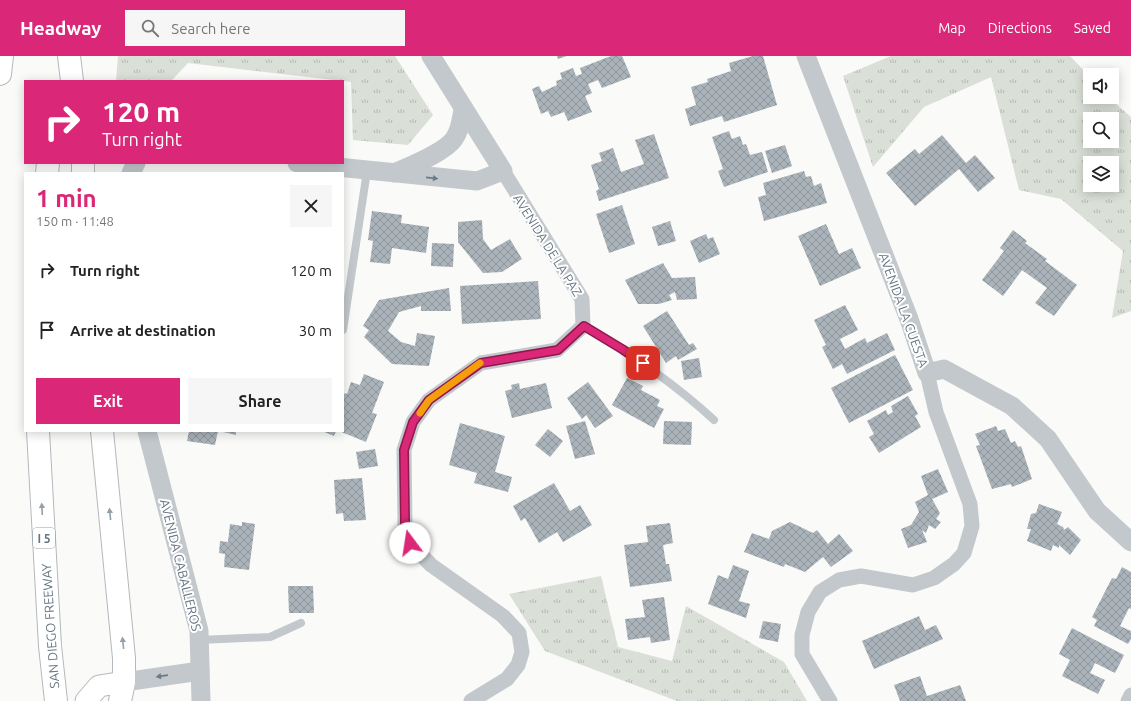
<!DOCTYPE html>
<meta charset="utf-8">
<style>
body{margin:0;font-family:Ubuntu,sans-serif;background:#f6f6f6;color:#222;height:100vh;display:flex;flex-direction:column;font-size:15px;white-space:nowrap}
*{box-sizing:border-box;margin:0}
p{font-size:13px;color:#767676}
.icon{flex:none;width:22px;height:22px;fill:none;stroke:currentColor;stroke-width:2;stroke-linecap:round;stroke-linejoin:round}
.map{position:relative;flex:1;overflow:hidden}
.panel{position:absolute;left:24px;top:116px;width:320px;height:260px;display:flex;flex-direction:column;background:#fff;border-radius:0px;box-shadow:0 2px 10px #0003}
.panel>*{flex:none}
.guide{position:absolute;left:24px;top:24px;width:320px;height:84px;border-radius:0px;box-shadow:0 2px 10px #0003;background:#db2777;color:#fff;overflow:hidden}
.buttons{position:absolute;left:1083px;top:12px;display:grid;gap:8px}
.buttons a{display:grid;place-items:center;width:36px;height:36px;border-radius:0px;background:#fff;box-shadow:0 2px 10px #0003;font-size:20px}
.pin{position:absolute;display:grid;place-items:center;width:34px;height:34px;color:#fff;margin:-17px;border-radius:8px;box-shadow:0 2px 6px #0006}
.me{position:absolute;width:44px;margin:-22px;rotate:346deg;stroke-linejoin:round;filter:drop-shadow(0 0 3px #0008)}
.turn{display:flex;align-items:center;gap:14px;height:84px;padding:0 12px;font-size:18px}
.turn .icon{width:52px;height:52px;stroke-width:2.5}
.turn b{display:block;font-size:28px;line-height:34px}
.round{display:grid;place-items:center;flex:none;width:42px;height:42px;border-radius:0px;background:#f6f6f6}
.headline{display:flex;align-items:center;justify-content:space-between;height:68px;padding:0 12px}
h1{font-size:24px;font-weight:600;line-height:30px;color:#db2777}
.primary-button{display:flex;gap:8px;margin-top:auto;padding:8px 12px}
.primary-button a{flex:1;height:46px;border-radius:0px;background:#db2777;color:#fff;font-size:16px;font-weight:600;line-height:46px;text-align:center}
.primary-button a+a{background:#f6f6f6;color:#222}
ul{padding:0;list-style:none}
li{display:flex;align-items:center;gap:12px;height:60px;padding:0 12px}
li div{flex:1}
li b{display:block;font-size:15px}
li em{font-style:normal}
header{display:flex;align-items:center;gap:24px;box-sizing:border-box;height:56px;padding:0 20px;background:#db2777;color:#fff}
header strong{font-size:19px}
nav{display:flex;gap:22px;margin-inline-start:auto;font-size:14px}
.search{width:280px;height:36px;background:#f6f6f6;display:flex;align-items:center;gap:10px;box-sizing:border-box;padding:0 14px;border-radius:0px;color:#767676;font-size:15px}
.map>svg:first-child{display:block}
</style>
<header>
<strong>Headway</strong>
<div class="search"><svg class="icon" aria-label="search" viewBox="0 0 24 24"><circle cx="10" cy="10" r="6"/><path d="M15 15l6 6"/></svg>Search here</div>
<nav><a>Map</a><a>Directions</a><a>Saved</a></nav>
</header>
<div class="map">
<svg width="1131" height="645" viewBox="0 0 1131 645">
<defs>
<pattern id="grass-tufts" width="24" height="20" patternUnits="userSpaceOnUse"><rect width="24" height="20" fill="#dadfd7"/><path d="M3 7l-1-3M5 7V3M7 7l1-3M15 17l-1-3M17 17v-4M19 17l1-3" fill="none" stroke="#b4b9b4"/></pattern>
<pattern id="building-cross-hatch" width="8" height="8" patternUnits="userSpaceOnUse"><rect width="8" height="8" fill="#aab3b9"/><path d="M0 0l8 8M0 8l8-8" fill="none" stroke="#8e969c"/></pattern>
</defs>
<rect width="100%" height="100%" fill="#fafaf8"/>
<g fill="url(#grass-tufts)" fill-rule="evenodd">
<path d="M118,0h277l38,59 -25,30 -55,-5 -2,-58 -163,-19 -17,18h-55z"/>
<path d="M891,0h179l20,21v20h18l23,20v194l-19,7 11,-67 -62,-52 -42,-9 -28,-113 -67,30 -51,60 -30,-91zM1090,63h22v22h-22zM1090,107h22v22h-22z"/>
<path d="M601,520l17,71 54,14 14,-55 98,56 23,39h-130l-132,-50 -36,-57z"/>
</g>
<g fill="url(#building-cross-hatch)">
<path d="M557,0h10l-9,3z"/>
<path d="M611,0h11l9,21 -29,11 -4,-8 -10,4 4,9 -7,3 7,16 -24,9 -4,-9 -13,5 -3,-6 -7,3 -9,-25 7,-3 3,6 15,-7 -1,-4 6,-2 -2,-6 13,-5 3,8 6,-2 -2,-6z"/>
<path d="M753,0h10l14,49 -53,17 -2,-6 -32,10 -5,-17 11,-4 -5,-18 17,-5 -1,-3 24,-8 -2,-8z"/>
<path d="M729,75l3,8 8,-3 3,9 3,-1 4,11 12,-3 6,20 -44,15 -6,-16 5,-2 -11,-32z"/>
<path d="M654,78l15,44 -70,23 -3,-10 3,-2 -8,-24 11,-4 -3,-8 14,-5 8,24 23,-8 -9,-24z"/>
<path d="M942,79l24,28 9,-8 20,23 -17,14 -19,-23 -44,37 -29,-33 29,-24 4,5z"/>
<path d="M785,89l7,21 -20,7 -7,-22z"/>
<path d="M804,115l2,6 5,-1 3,10 7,-3 6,20 -63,18 -6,-24 8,-2 -3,-12z"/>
<path d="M622,149l13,39 -26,9 -13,-39z"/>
<path d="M372,155l30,4 -1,8 28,4 -3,26 -34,-5 -2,16 -20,-2 3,-21 -5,-1z"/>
<path d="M482,164l1,19 8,11 19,-11 12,20 -20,13 -19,1 -25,-31v-20z"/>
<path d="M670,165l6,20 -18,5 -6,-19z"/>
<path d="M826,168l13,30 13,-6 9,20 -41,18 -22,-50z"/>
<path d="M1013,174l14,11 -2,2 22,16 -2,2 32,24 -23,31 -19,-13 12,-15 -25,-18 -19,26 -21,-16 22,-29 -4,-3z"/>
<path d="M706,178l2,5 5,-2 7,17 -21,9 -9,-22z"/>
<path d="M432,187l22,1 -1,23 -22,-1z"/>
<path d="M663,207l9,15 23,-1 2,22 -20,1 -2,-8 -6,3 3,5 -13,4h-21l-13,-24z"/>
<path d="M538,225l3,38 -79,5 -2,-38z"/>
<path d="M449,232l2,23h-30v-5l-22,6 -11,19 13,11 14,4 2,-13 18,3 -6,30 -37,-2 -28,-27 5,-7 -6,-4 16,-26z"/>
<path d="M845,249l13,25 -18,9 5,10 20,-11 2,5 20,-10 8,17 -48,24 -5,-10 -9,5 -11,-22 4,-2 -12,-25z"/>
<path d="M667,255l22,34 4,-2 4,6 -19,11 -2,-4 -10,7 -23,-37z"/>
<path d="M895,299l18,35 -64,33 -18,-35z"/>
<path d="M699,302l3,19 -18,3 -3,-19z"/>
<path d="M364,318l20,8 -12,31 5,1 -11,28 -27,-11h4v-38l4,1 4,-12 9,3z"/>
<path d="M627,322l16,8 -2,4 19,10 -3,6 7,3 -10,19 -42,-23z"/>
<path d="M588,326l25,34 -18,12 -9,-13 -4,4 -15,-21z"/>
<path d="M519,327l1,6 26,-6 6,25 -40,10 -7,-27 7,-2 -1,-4z"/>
<path d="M908,340l10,18 -3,2 6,11 -42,26 -10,-16 5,-3 -7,-13 19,-11 2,5 5,-3 -2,-6z"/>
<path d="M585,365l10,33 -20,5 -9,-33z"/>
<path d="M664,365l28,1 -1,23 -28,-1z"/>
<path d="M460,367l45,13 -10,36 17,5 -4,15 -34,-9 3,-10 -28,-8z"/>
<path d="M996,370l2,5 7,-2 6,14 4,-2 3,6 3,-1 11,33 -20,8 -1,-3 -19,5 -16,-43 4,-1 -5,-11z"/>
<path d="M548,373l15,12 -13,16 -15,-12z"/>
<path d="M189,375h29l-3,14 -28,-4z"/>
<path d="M219,375h17v4z"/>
<path d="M322,375h14l-2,5z"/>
<path d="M375,393l3,17 -19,3 -3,-17z"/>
<path d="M938,413l10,23 -16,7 8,14 -4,6 5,3 -6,7 -6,-4 -3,8 -4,-3 5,12 -19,6 -7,-19 10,-4 8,-13 -4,-10 13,-7 -7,-19z"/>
<path d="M362,422l4,42 -22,1 -1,-8 -7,1 -2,-34z"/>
<path d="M554,427l16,28 10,-6 12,20 -29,17 -6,-10 -18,11 -14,-25 -4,3 -8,-15z"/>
<path d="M1039,448l23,8 -5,12 6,3 1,3 4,-3 13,13 -11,15 -11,-10v3l-6,-3 -2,6 -24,-10 4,-12h-4l4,-15 5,-1z"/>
<path d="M242,466l13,2 -6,46 -25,-3 1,-13 -6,-1 1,-12 8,1 2,-18 12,2z"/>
<path d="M790,466l23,11 4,-3 11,14 11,-10 14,17 -22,16 -8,-10 -18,15 -20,-8 -1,3 -40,-15 8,-19 17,6 3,-8z"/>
<path d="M670,467l3,20 -10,2 3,19h3l3,17 -42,6 -6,-42 24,-3 -2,-16z"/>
<path d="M733,509l16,6 -10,30 11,3 -4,14 -38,-14 10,-29 10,4z"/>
<path d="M1122,511l9,5v37l-2,-1 -9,18 11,5v8l-3,5 -34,-18 3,-6 -5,-3 20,-39 4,1z"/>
<path d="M288,530h25l1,27h-25z"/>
<path d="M664,541l6,43 -19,3 -1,-6 -22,3 -3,-21 20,-2 -3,-17z"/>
<path d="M919,560l6,14 11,-5 7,14 -69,30 -12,-28z"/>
<path d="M763,565l18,3 -3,18 -19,-4z"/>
<path d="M1072,572l52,27 -9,18 -20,-10 -5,10 15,7 -7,14 -36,-18 8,-16 -11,-6z"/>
<path d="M920,620l7,20 33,-11 6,16h-66l-6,-16z"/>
</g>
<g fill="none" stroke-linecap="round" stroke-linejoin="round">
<g stroke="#b3babf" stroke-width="23">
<path id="secondary" d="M86,645l13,-15 25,-4"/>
</g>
<g stroke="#b4b9bd" stroke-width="24">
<g id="motorway">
<path d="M69,0l3,25"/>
<path d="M0,18l2,-18"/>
<path d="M83,107v10"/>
<path d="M47,117l1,-10"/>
<path d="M38,375l12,215 6,55"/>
<path d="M102,375l22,227v24l-4,19"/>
</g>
</g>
<g stroke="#c3c8cc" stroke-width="8">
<path d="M583,270c47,27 91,57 131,94"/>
<path d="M343,274l24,-159"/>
<path d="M199,584l71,-3 31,-14"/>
</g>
<g stroke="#c3c8cc" stroke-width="15">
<path d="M471,645l36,-22 11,-14 4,-13 -3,-19 -16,-17 -72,-51 -21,-22 -5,-19 -1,-74 9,-28 16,-22 52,-37 76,-13 26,-24 -1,-27 -79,-128"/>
<path d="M830,645l-28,-47v-19l6,-23 12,-20 19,-12 22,-4 52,9 21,-7 20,-14 10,-11 8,-27 -2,-22 -34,-92 -9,-39"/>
<path d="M1128,645l3,-6"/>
</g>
<g stroke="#c3c8cc" stroke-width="19">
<path d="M806,0l103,263 18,54 17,-4 68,37 36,33 49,72 34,31"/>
<path d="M297,107l180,18 26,-10 -72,-115"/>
<path d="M131,117l5,-10"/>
<path d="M394,117c16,-7 50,-20 60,-34 6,-8 7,-19 9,-29"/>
<path d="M147,375l52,200 2,70"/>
<path d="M124,626l76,-11"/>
</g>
<use href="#secondary" stroke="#fff" stroke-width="21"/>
<use href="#motorway" stroke="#fff" stroke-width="22"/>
</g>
<defs><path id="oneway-solid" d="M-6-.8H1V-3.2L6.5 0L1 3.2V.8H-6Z"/></defs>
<g fill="#6a7a87">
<use href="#oneway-solid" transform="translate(432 122) rotate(6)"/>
<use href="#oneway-solid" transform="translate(162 620) rotate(172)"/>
</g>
<g fill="#939fa8">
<use href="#oneway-solid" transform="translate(42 453) rotate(-93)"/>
<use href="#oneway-solid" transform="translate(110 458) rotate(-96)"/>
<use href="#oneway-solid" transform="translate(123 587) rotate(-96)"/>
</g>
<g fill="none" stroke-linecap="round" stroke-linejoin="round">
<g stroke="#8e194d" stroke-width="10">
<path id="route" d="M410,487l-5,-19 -1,-74 9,-28 16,-22 52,-37 77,-13 26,-24 38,23 21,14"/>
</g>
<use href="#route" stroke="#db2777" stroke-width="7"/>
<path stroke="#f59e0b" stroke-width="7" d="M420,357l9,-13 51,-37"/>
</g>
<g text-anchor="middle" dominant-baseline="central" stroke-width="4" stroke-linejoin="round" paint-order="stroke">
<rect fill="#fff" stroke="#939fa8" stroke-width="1" x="33" y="472" width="22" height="20" rx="3"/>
<g font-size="12" font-weight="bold" fill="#657683">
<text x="44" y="482">I 5</text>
</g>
<g font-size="13" fill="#657683" stroke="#fff">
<text transform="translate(548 189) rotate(58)">AVENIDA DE LA PAZ</text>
<text transform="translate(904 254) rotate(70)">AVENIDA LA CUESTA</text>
<text transform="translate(181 509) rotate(76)">AVENIDA CABALLEROS</text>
<text transform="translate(50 570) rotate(-94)">SAN DIEGO FREEWAY</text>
</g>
</g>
</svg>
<div class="buttons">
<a><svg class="icon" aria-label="sound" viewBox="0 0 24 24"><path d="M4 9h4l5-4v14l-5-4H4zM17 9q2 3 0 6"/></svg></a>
<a><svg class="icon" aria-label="search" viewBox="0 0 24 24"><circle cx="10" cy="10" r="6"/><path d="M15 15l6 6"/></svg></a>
<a><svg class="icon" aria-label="layers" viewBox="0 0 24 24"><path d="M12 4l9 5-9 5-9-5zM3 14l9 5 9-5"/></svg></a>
</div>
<div class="pin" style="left:643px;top:307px;background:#d93025"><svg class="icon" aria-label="arrive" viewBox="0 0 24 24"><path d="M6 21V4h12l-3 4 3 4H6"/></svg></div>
<svg class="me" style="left:410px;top:487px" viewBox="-20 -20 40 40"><circle r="19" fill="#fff"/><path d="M0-13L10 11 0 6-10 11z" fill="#db2777"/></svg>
<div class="guide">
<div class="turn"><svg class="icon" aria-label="right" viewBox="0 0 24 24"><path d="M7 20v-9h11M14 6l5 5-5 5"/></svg><div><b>120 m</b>Turn right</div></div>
</div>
<section class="panel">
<div class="headline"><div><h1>1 min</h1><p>150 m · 11:48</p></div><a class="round"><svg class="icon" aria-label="close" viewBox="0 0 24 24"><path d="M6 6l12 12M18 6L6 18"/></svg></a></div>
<ul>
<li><svg class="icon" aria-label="right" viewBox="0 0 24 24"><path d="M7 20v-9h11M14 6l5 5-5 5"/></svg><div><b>Turn right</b></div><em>120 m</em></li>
<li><svg class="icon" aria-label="arrive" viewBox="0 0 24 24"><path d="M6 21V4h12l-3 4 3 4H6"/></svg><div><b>Arrive at destination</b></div><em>30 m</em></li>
</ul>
<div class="primary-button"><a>Exit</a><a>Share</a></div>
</section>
</div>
